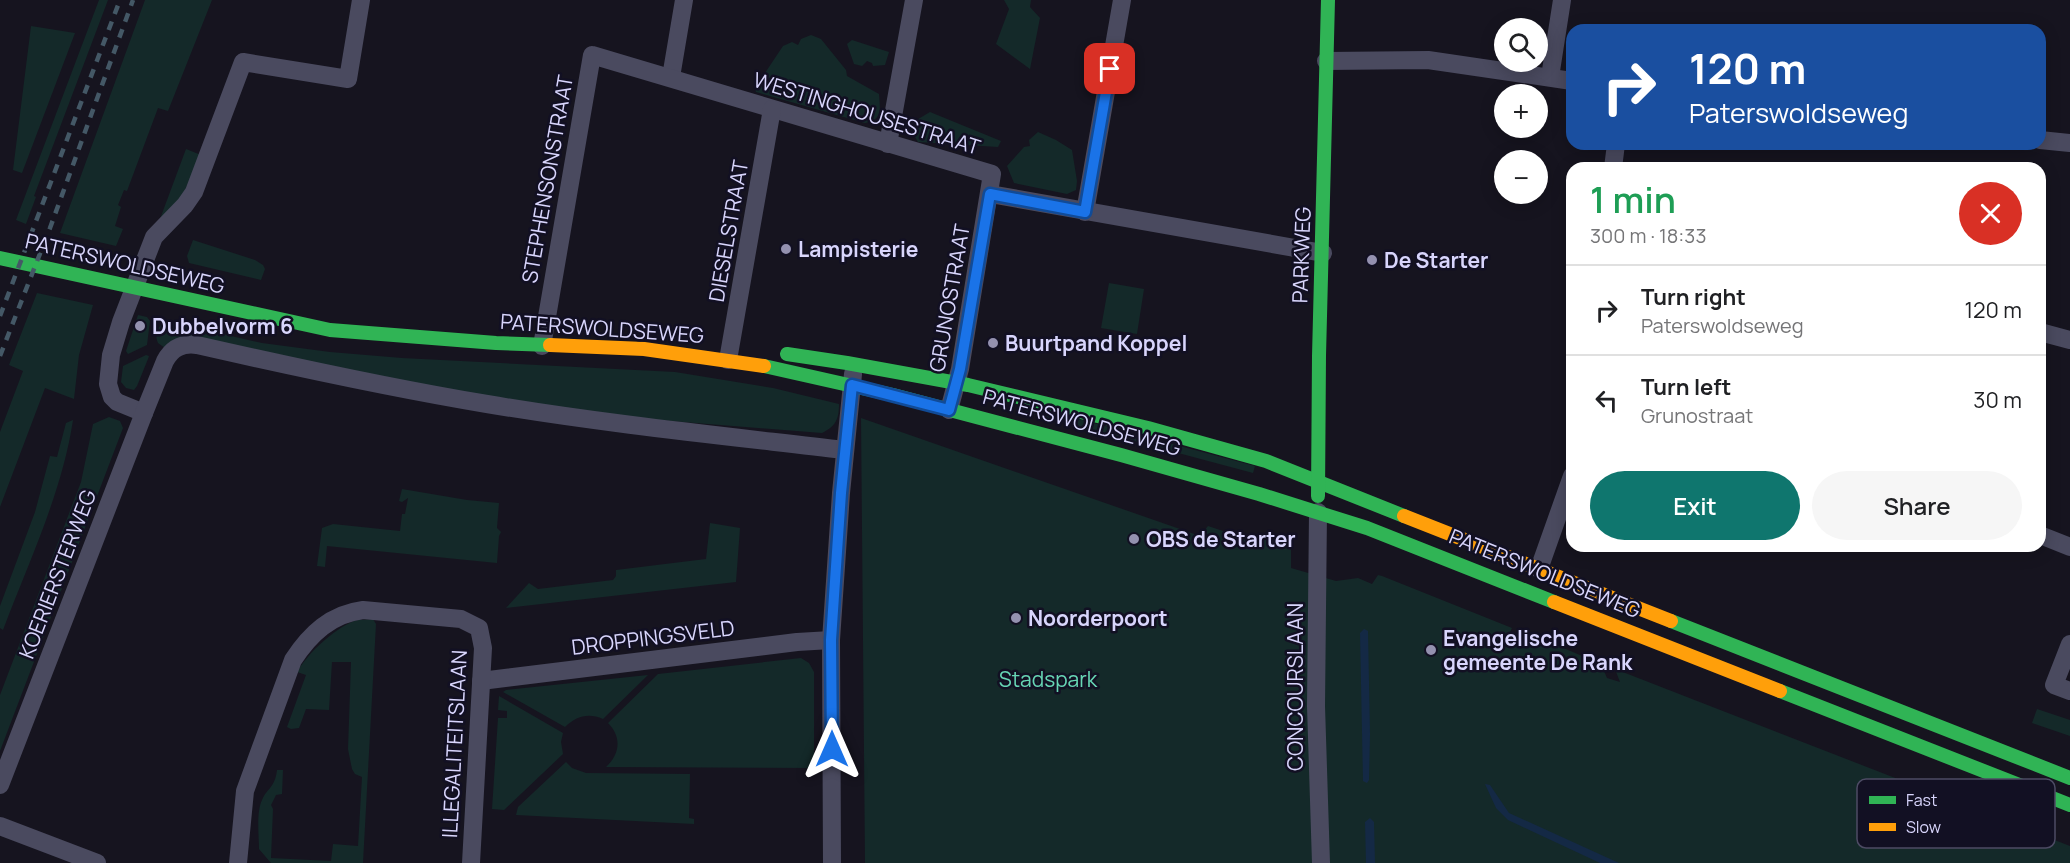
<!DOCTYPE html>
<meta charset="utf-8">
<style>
body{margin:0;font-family:Manrope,sans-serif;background:#f6f6f6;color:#202124;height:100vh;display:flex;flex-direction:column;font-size:22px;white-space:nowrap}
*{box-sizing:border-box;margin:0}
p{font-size:20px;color:#757577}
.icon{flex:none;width:33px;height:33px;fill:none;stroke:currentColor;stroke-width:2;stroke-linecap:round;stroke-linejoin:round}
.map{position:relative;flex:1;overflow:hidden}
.side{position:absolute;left:1566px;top:162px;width:480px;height:390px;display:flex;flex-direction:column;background:#fff;border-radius:18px;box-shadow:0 3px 15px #0003}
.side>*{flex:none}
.hud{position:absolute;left:1566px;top:24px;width:480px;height:126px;border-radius:18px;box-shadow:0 3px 15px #0003;background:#1a4fa0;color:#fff;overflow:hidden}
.tools{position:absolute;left:1494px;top:18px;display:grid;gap:12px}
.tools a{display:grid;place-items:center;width:54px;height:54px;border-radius:50%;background:#fff;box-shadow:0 3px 15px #0003;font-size:30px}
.pin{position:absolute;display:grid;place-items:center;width:51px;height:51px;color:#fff;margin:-26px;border-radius:12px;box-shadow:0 3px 9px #0006}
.me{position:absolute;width:66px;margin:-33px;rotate:0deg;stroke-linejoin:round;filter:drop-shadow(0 0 4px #0008)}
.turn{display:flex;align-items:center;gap:21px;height:126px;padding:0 24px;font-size:27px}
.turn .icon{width:78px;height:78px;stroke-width:2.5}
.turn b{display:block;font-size:42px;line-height:51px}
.round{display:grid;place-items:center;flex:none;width:63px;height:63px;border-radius:32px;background:#f6f6f6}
.overview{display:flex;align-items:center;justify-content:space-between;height:102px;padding:0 24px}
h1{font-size:36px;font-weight:600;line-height:45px;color:#1e9e55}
.cta{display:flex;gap:12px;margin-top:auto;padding:12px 24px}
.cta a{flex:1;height:69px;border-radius:36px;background:#0f766e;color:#fff;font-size:24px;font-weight:600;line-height:69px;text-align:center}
.cta a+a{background:#f6f6f6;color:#202124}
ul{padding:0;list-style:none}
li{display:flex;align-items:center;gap:18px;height:90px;padding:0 24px;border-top:2px solid #e0e0e0}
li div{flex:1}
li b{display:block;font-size:22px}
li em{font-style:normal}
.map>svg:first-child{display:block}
</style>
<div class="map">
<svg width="2070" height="863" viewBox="0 0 2070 863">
<rect width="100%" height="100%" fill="#16141f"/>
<g fill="#142929">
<path d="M99,0h9l-74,196 2,1 -10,27 -10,-4z"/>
<path d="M145,0h67l-44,111 -10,-3 -31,83 -3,-1 -6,15 3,2 -6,19 8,3 -7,17 -56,-13z"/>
<path d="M1004,0h27l-1,7 10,11 -10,51 -34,-25 13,-35z"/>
<path d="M31,26l44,7 -53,140 -9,-3z"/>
<path d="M811,35l10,4 25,31 1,6 32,18c1,15 4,26 -14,29l-109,-31 -1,-4 28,-42 9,-4 6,3 3,-6z"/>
<path d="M852,40l37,12 -4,13 -12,1 -1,-3 -5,-2 -5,5 -8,-2 -7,-20z"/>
<path d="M930,112l71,29 -3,6 -80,-5 -7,-12 4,-9z"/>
<path d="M1038,132l18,8 16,10 5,31 -1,9 -9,4 -53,-11 -7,-17 17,-19 6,-1 -1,-6z"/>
<path d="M186,149l15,6 -19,42 -22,22z"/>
<path d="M193,240l62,20 8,5 2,4 -4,11 -72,-17 -2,-7z"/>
<path d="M1109,283l35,6 -7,45 -36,-6z"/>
<path d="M37,293l56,12 -14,50 -5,44 -29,-11 -45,119v-75l23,-61 -14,-6z"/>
<path d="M138,315l9,2 3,4 -3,24 -19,9 -2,-3z"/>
<path d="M166,321l96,22 68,9 72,6 273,14 98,16 66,16c0,15 -3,22 -17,29l-201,-16 -456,-69 -7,-5c-4,-8 0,-18 8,-22z"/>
<path d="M146,355l3,1 -1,3 -11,27 -3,4 -8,-2 -5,-6 2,-16z"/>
<path d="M1026,405l229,61 -2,7 -228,-61z"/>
<path d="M109,417l11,4 3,7 -123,323v-56l81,-213 12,-58z"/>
<path d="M861,418l339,118 8,-10 24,8 59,5v29l45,13 22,-3 14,6 6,-9 4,1 130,52 -7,14 7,3 9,-15 80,34 6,14 13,4 -5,-13 455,177v17h-1205z"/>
<path d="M73,420c-11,73 -44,141 -70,210l-3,-2v-22l35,-94 15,-56 7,1 9,-34z"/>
<path d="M402,489l65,11 32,3 -2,25 4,4 -2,4 -2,27 -170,-17 -2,21 -8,-1 5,-38 11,-4 67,7 2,-17h3l3,-16 -6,4 -3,-1z"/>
<path d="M710,523l30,5 -4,54 -230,26 23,-25 9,6 75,-9 3,-4v-6l90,-11z"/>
<path d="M373,619l3,5 -13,239h-92l-12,-14c0,-14 -3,-36 3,-49 5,-12 13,-12 15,-30h6l-1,24 -6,1 -5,10 2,4 -2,49 60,3 2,-17 25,2 4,-69 -7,-3 -3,-5 -4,-20 3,-87h-19l-3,48 -23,-1 -7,19 -8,1 -4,-2 19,-52 -9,-3c11,-19 37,-43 57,-51 6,-2 13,-1 19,-2z"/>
<path d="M801,658l8,5 5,9v96l-208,-1c14,-13 16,-30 2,-44l50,-49z"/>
<path d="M648,675l-45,44c-15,-7 -28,-2 -38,8l-62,-35 3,-2z"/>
<path d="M499,696l64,37 -2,9 2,12 -59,56 -12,-1 6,-91h9v-7l-9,-1z"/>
<path d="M2037,709l33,11v16l-38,-13z"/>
<path d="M566,762l6,6 14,5 104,1 -1,44 5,1v5l-178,-9 2,-8z"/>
</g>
<g fill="#142945">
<path d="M1364,629l4,2 2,103 -1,46 -2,3 -4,-2 -3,-148z"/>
<path d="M1485,784l5,1 19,28 110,50h-19l-92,-43 -12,-12z"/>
<path d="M1370,818l4,4 1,41h-9l-1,-41z"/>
</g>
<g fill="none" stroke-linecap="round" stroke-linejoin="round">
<g stroke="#4a4a5f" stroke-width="18">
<path d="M1326,61l102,-1 144,21"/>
<path d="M671,77l13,-77"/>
<path d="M1550,77l12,-77"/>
<path d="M2040,140l30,3"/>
<path d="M888,144l26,-144"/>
<path d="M1613,168l3,-24"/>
<path d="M990,194l333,59"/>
<path d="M1085,212l37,-212"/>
<path d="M2040,332l30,8"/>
<path d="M542,346l50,-291 400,119 -32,195 -11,41"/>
<path d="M728,360l44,-251"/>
<path d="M144,413l-27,-11 -5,-5 -4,-13 3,-29 10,-33 33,-85 31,-32 9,-13 49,-130 105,17 13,-79"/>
<path d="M1318,512l-2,194 5,157"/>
<path d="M2040,535l30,12"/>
<path d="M1539,569l33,-93"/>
<path d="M2070,644l-16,41 16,6"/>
<path d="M481,681l316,-39 34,-2"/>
<path d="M0,785l144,-372 21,-52c7,-13 17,-18 32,-16 97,22 193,43 290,59 119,20 238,32 357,46"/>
<path d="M0,826l97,37"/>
<path d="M238,863l7,-72 48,-131c17,-26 38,-46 70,-50l98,9 18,9 4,20 -12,215"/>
<path d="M832,863l-1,-223 10,-147 12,-119"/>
</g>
<g stroke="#30b455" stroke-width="14">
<path d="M0,258l330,72 166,13 54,2"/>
<path d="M787,354l60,9 121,22 180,43 118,33 138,55"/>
<path d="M764,366l129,29 228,60 138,39 108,34 187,74"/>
<path d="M1318,496l1,-140 9,-356"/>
<path d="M1671,621l399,157"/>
<path d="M1780,691l290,114"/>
</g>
<g stroke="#ff9f0a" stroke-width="14">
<path d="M550,345l94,4 120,17"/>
<path d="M1404,516l267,105"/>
<path d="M1554,602l226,89"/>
</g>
<g stroke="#445866" stroke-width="4.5" stroke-dasharray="9 8" stroke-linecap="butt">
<path d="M0,316l120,-316"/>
<path d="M0,356l50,-128 83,-228"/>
</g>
</g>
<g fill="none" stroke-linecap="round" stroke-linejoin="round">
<g stroke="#114b97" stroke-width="15">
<path id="route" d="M832,749l-1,-109 10,-147 11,-108 97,25 11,-41 30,-175 95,18 25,-143"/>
</g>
<use href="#route" stroke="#1a73e8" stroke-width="10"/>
</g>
<g fill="#9491af" stroke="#121023" stroke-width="2">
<circle cx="786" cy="249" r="6"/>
<circle cx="1372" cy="260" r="6"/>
<circle cx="140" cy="326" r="6"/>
<circle cx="993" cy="343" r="6"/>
<circle cx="1134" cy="539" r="6"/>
<circle cx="1016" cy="618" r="6"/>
<circle cx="1431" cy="650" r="6"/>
</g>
<g text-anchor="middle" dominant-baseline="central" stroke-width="5" stroke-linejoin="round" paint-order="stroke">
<g font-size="21" fill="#d8d5fc" stroke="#121023">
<text transform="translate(867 113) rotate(17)">WESTINGHOUSESTRAAT</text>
<text transform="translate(547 179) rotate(-80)">STEPHENSONSTRAAT</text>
<text transform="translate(728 231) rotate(-80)">DIESELSTRAAT</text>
<text transform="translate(1301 255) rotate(-88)">PARKWEG</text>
<text transform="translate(125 263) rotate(13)">PATERSWOLDSEWEG</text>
<text transform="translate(949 298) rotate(-80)">GRUNOSTRAAT</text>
<text transform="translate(602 328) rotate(4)">PATERSWOLDSEWEG</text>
<text transform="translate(1082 422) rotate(15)">PATERSWOLDSEWEG</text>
<text transform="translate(1545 573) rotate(22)">PATERSWOLDSEWEG</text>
<text transform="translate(57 574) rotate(-69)">KOERIERSTERWEG</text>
<text transform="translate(653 637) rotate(-7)">DROPPINGSVELD</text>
<text transform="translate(1295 687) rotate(-90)">CONCOURSLAAN</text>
<text transform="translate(454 744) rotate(-87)">ILLEGALITEITSLAAN</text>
</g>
<g font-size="21" font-weight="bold" fill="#d8d5fc" stroke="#121023" text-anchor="start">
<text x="798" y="249">Lampisterie</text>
<text x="1384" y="260">De Starter</text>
<text x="152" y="326">Dubbelvorm 6</text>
<text x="1005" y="343">Buurtpand Koppel</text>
<text x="1146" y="539">OBS de Starter</text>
<text x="1028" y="618">Noorderpoort</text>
<text x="1443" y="638">Evangelische<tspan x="1443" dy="24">gemeente De Rank</tspan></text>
</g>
<g font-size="21" fill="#67d6b5" stroke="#121023">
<text x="1048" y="679">Stadspark</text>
</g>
</g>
<rect x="1857" y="779" width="198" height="69" rx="9" fill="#121023" stroke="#4d4b64" stroke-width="1.5"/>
<rect x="1869" y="796" width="27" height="8" fill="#30b455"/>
<rect x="1869" y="823" width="27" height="8" fill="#ff9f0a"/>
<g font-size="16" fill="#d8d5fc">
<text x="1906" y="806">Fast</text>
<text x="1906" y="833">Slow</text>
</g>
</svg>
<div class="tools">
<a><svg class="icon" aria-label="search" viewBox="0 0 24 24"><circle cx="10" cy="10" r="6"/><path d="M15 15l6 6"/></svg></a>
<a>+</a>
<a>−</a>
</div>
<div class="pin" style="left:1110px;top:69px;background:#d93025"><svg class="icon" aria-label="arrive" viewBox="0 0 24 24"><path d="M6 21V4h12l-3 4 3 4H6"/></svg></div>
<svg class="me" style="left:832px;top:749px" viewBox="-20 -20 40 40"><path d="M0-17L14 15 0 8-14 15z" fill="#1a73e8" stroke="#fff" stroke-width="4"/></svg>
<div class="hud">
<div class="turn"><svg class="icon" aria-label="right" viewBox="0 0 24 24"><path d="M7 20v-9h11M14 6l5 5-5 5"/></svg><div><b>120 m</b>Paterswoldseweg</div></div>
</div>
<section class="side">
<div class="overview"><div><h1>1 min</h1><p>300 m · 18:33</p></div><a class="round" style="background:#d93025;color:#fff"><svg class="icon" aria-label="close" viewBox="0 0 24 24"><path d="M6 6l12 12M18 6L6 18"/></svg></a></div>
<ul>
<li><svg class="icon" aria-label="right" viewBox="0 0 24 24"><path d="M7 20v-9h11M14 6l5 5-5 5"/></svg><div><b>Turn right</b><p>Paterswoldseweg</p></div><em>120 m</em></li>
<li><svg class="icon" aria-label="left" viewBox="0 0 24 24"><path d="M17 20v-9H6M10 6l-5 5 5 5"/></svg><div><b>Turn left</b><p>Grunostraat</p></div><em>30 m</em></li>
</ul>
<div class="cta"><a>Exit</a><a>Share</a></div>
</section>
</div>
